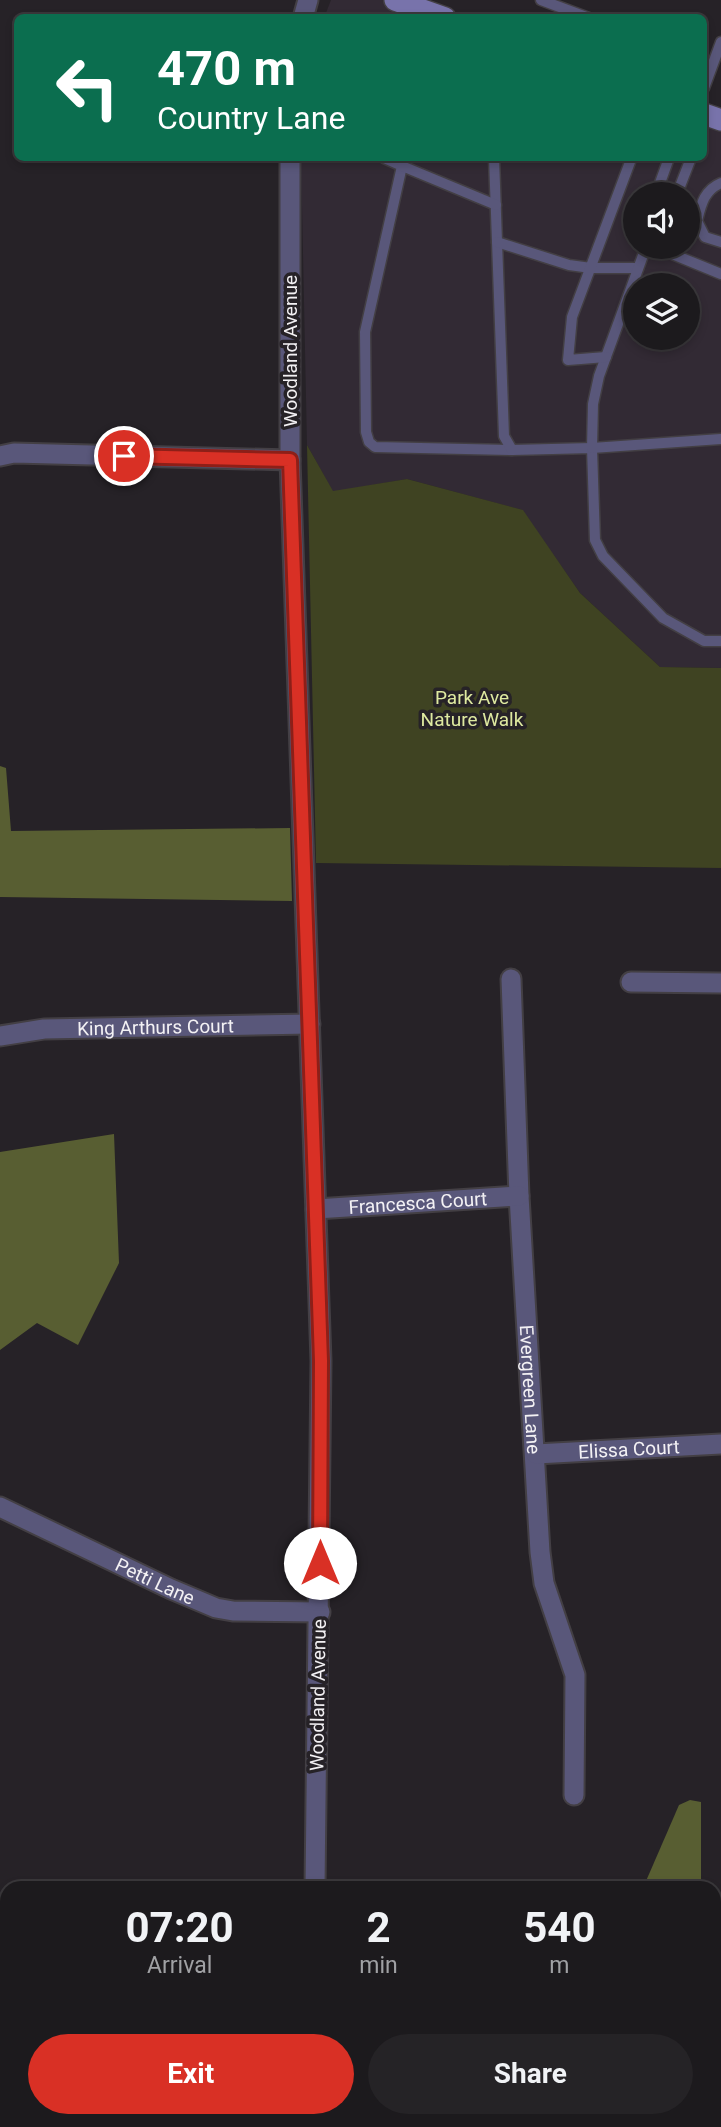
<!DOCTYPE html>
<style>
body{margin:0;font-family:Roboto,sans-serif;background:#252326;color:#f1f3f6;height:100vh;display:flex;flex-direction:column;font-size:26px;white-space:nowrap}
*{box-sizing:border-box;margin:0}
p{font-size:23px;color:#a0a1a4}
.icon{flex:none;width:38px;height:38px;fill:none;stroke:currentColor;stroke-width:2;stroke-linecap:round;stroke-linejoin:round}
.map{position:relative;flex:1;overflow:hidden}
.sheet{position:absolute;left:0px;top:1881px;width:721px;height:247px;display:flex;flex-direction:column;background:#1c1a1d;border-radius:21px 21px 0 0;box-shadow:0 4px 10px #0003,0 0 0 2px #3a383b}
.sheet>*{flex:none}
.banner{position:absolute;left:14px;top:14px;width:693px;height:147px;border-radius:10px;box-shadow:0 4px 10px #0003,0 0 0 2px #3a383b;background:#0b6e4f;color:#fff;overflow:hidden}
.buttons{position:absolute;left:623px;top:182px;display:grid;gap:14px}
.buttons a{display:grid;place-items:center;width:77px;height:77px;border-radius:50%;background:#1c1a1d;box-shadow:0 4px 10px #0003,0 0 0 2px #3a383b;font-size:35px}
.pin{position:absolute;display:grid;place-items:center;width:60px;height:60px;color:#fff;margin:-30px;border:4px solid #fff;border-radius:50%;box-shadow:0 2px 7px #0007}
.me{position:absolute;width:77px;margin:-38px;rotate:0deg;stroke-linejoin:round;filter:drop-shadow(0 0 5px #0008)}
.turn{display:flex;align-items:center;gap:24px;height:147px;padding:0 28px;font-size:32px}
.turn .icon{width:91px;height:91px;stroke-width:2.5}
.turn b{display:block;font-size:49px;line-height:60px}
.eta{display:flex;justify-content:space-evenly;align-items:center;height:119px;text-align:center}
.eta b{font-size:42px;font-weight:700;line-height:49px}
.cta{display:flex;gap:14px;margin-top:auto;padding:14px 28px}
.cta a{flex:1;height:80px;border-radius:42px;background:#d93025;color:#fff;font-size:28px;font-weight:700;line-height:80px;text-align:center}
.cta a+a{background:#252326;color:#f1f3f6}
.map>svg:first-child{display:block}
</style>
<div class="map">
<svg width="721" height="2127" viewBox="0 0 721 2127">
<rect width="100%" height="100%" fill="#262227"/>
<g fill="#322a34" fill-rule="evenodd">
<path d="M331,0h64l50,18h-121z"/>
<path d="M704,114l17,6v548l-61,-1 -80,-74 -58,-83 -115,-31 -74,13 -26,-47 -6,-287h403zM635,194h53v53h-53zM635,285h53v53h-53z"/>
</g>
<path fill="#3f4322" d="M307,445l26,46 74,-12 116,31 57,83 80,74 61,1v200l-405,-5z"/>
<g fill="#585e32">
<path d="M0,766l6,2 5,63 279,-3 2,73 -292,-4z"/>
<path d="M114,1134l5,129 -41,82 -41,-22 -37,27v-198z"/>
<path d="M690,1800l11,2v86h-58l36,-83z"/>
<path d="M459,2121h241v6h-240z"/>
</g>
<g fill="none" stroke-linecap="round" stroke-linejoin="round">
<g stroke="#433f44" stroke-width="13">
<g id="lane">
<path d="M541,0l48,18"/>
<path d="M704,88l17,-46"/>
<path d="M384,158l18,8 -37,166 1,100 3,10 6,5 137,3"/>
<path d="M494,158l10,278 8,14 80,-2 3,92 8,16 60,62 41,23h17"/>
<path d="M402,166l94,39"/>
<path d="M721,183c-17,7 -20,22 -24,38l8,16 16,5"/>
<path d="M656,194l13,-36"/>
<path d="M677,194l14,-36"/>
<path d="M497,242l72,23 22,3h47"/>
<path d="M646,247l-47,129 -6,28 -1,44 129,-9"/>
<path d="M655,247l66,27"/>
<path d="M606,357l-38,3 4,-43 58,-155 -1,-4"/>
</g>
</g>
<g stroke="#433f44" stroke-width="23">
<g id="street">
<path d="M303,18l5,-18"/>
<path d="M290,158v302l31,901 -6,527"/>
<path d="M0,456l14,-3 276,7"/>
<path id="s1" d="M511,979l8,217 21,356 4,31 31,92 -1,120"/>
<path d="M631,982l90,1"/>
<path id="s2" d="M0,1036l44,-7 266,-5"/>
<path id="s3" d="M316,1209l203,-13"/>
<path id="s4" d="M536,1454l185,-10"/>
<path id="s5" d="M0,1507l171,82 45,19 17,3 87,1"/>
<path d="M0,2053l7,2"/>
<path d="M308,2127v-6"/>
</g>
</g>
<g stroke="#433f44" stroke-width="24">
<g id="secondary">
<path d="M395,0l50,18"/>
<path d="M704,114l17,6"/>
</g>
</g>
<use href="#lane" stroke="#59577a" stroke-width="10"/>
<use href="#street" stroke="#59577a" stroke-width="19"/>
<use href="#secondary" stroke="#7873ab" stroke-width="21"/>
</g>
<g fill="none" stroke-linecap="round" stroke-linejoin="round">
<g stroke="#8d1f18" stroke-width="18">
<path id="route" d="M124,456l166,4 31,901 -1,202"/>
</g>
<use href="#route" stroke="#d93025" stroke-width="12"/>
</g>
<g text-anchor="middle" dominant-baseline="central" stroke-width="7" stroke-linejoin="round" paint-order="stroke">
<g font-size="19" fill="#f3f1f4" stroke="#262227">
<text transform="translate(290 351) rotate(-90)">Woodland Avenue</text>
<text stroke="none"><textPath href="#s2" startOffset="156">King Arthurs Court</textPath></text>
<text stroke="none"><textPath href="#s3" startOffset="102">Francesca Court</textPath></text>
<text stroke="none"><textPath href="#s1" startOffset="411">Evergreen Lane</textPath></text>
<text stroke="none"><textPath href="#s4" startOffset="93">Elissa Court</textPath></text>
<text stroke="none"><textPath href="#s5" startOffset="172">Petti Lane</textPath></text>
<text transform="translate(318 1695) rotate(-89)">Woodland Avenue</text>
</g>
<g font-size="19" fill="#dee9a0" stroke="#262227">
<text x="472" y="697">Park Ave<tspan x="472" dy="22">Nature Walk</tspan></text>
</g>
</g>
</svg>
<div class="buttons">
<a><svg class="icon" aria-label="sound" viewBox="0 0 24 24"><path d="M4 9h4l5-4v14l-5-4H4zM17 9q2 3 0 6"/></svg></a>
<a><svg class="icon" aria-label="layers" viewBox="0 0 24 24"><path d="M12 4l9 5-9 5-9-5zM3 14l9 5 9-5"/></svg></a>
</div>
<div class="pin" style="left:124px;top:456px;background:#d93025"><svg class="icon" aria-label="arrive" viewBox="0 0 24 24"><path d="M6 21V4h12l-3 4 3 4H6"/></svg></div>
<svg class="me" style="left:320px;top:1563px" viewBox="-20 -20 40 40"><circle r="19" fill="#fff"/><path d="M0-13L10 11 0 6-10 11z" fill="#d93025"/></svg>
<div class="banner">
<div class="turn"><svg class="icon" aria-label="left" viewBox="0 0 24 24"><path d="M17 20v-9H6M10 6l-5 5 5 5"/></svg><div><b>470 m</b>Country Lane</div></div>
</div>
<section class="sheet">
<div class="eta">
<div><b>07:20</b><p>Arrival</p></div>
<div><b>2</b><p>min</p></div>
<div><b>540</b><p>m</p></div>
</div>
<div class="cta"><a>Exit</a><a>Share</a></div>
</section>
</div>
